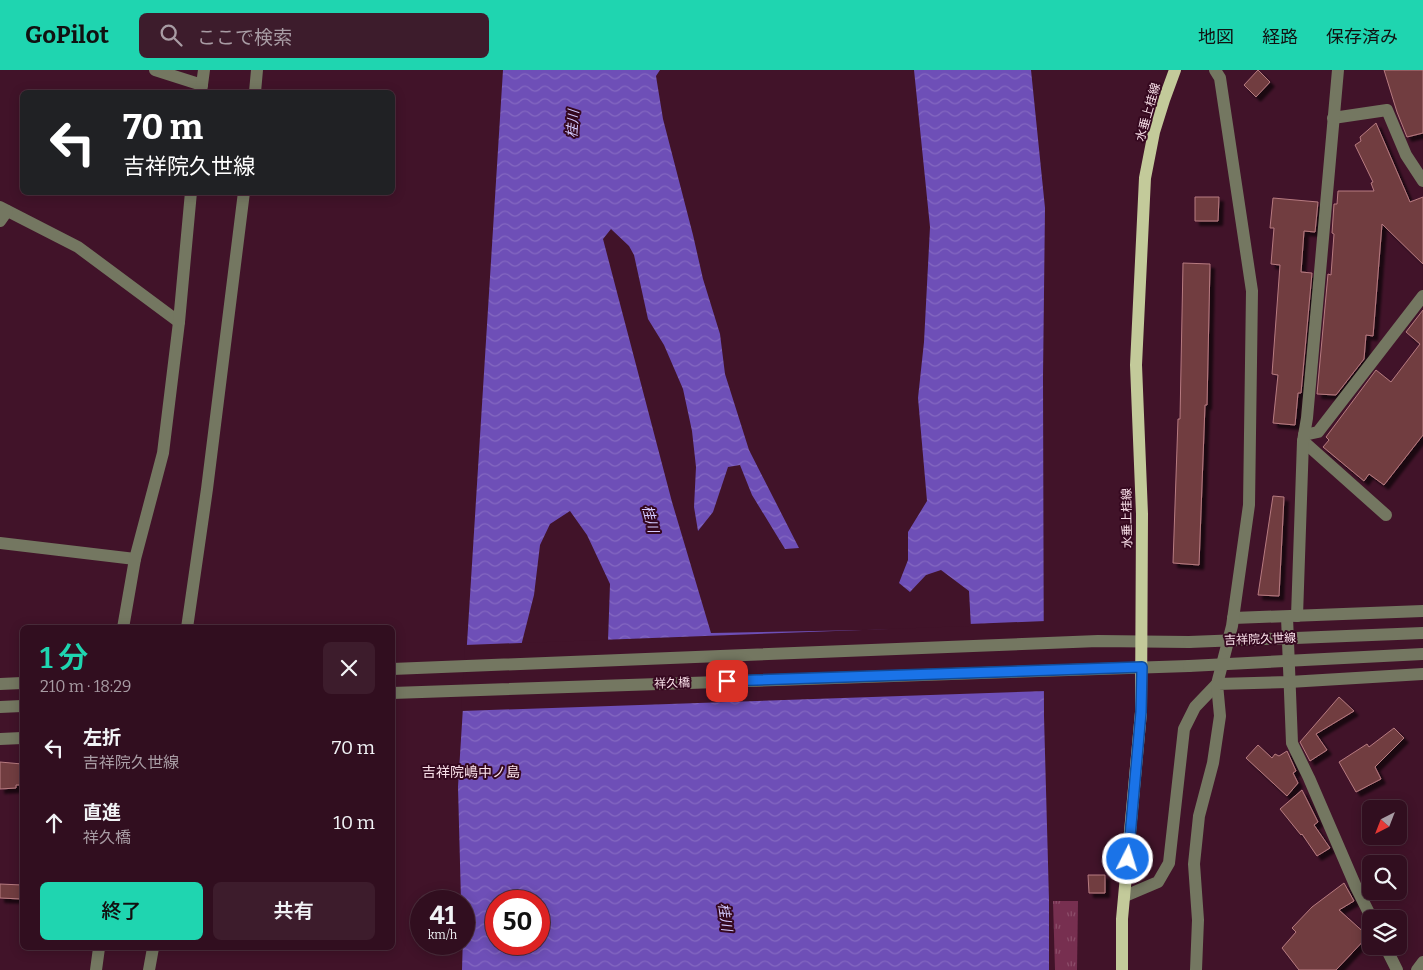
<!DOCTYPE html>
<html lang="ja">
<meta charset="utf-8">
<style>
body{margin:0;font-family:Bitter,"Noto Sans JP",serif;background:#3d1c2c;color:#f1f3f6;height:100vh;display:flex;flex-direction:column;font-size:19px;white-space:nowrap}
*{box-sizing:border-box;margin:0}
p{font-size:16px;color:#a89ca4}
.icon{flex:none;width:28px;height:28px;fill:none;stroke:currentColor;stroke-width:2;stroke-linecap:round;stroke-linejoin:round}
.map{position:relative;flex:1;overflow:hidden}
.drawer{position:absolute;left:20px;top:555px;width:375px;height:325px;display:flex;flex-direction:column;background:#310e1f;border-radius:8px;box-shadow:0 2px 12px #0003,0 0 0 1px #4c2e3d}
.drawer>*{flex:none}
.hud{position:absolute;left:20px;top:20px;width:375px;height:105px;border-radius:8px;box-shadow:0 2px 12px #0003,0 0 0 1px #4c2e3d;background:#202124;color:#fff;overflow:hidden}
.needle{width:32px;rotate:222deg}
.buttons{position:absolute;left:1362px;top:730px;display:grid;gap:10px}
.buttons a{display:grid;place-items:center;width:45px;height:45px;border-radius:8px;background:#310e1f;box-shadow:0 2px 12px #0003,0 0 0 1px #4c2e3d;font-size:25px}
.speed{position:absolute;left:410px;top:820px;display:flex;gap:10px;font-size:25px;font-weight:700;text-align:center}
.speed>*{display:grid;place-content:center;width:65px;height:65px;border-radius:50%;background:#310e1f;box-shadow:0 2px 12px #0003,0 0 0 1px #4c2e3d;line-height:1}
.speed small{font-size:12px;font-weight:400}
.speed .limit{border:8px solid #d22;background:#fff;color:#111}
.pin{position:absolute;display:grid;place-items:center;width:42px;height:42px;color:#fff;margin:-21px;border-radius:10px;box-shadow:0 2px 8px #0006}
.me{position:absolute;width:55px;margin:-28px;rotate:5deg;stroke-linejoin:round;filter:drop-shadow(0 0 4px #0008)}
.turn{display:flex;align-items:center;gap:18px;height:105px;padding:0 20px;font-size:22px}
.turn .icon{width:65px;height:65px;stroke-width:2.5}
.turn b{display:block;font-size:35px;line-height:42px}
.round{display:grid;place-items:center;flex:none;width:52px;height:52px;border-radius:8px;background:#3d1c2c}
.head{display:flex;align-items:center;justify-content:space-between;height:85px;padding:0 20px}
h1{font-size:30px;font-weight:600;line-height:38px;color:#1fd5b0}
.action{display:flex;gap:10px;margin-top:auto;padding:10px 20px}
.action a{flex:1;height:58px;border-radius:8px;background:#1fd5b0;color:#111;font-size:20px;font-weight:600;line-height:58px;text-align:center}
.action a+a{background:#3d1c2c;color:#f1f3f6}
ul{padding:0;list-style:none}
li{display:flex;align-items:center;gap:15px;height:75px;padding:0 20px}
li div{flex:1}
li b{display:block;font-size:19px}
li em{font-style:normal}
header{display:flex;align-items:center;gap:30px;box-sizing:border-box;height:70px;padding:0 25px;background:#1fd5b0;color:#111}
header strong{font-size:24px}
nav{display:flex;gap:28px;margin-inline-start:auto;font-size:18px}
.search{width:350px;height:45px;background:#3d1c2c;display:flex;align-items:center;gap:12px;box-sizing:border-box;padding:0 18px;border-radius:8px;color:#a89ca4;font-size:19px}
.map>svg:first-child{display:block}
</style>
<header>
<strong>GoPilot</strong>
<div class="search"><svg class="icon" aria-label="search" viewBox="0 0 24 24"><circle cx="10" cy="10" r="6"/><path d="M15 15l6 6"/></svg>ここで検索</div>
<nav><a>地図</a><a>経路</a><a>保存済み</a></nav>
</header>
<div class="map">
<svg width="1423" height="900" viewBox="0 0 1423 900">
<defs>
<pattern id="grass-tufts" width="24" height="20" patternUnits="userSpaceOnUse" patternTransform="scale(1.25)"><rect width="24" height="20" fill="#772f50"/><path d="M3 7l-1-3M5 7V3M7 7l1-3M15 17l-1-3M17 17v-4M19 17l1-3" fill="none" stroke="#8b4d69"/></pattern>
<pattern id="water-waves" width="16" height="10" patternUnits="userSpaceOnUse" patternTransform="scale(1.25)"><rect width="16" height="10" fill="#6e4fb7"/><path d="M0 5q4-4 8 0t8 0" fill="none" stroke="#8468c1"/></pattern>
<filter id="shadow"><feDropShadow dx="4.5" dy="4.5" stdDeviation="1" flood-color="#0009"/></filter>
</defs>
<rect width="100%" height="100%" fill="#411329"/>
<path fill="url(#grass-tufts)" d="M1053,831h25l-1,69h-22z"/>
<path fill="url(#water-waves)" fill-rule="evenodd" d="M503,0h157l-4,6 7,43 30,116 10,44 17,55 5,40 24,76 50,98 -14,1 -33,-54 -12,-30 -12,2 -15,45 -15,19 -4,-24 2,-40 -4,-36 -9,-42 -19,-44 -16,-26 -14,-64 -5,-9 -18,-17 -8,10 69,263 39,131 260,-5 -2,-37 -28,-21 -15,5 -16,17 -11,-9 9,-23v-28l19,-31 -9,-103 6,-56 6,-115 -16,-157h117l14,138 -2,169 1,339 5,184v70h-587l2,-69h-3l-3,-114zM570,441l17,24 23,49 -2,57 -87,5 13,-51 6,-50 10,-21zM496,831h43v43h-43z"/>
<path fill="#411329" d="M1046,551v70l-585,20 4,-66 504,-19v-2z"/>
<g fill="#713c41" stroke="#b77b80" filter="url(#shadow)">
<path d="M1258,0l12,12 -14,15 -12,-12z"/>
<path d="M1384,0h39v63l-16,4 -10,-25z"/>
<path d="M1376,53l34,79 13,-5v67l-41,-40 -9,112 -7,-1 -2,24 -28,36 -19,-1 11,-120 3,1 3,-41 -2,-1 2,-29h3l1,-13h36l-3,-8 2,-1 -18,-37 6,-4 -1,-4z"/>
<path d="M1195,127h24l-1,24h-23z"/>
<path d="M1273,128l45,4 -3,30 -11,-1 -3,41 11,1 -11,120h-3l-3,32 -22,-2 5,-48 -6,-1 8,-109 -9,-1 3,-36h-4z"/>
<path d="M1183,193l27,1 -3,141h-2l-6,160 -26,-2 5,-144h2z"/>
<path d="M1423,240v125l-39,50 -15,-11 -5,7 -41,-34 6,-7 -3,-3 50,-67 15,12 29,-38 -14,-12z"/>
<path d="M1273,426l11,1 -5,99 -21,-1z"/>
<path d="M1339,627l15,14 -38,23 11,16 -17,11 -10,-19z"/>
<path d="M1394,658l10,10 -29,29 6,12 -25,13 -17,-30 28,-18 2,3z"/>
<path d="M1258,675l14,13 3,-4 4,2 8,-5 9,20 -3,2 5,10 -11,13 -41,-38z"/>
<path d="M0,692l22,2v21h-6v3l-16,1z"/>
<path d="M1302,720l16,32 -4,3 16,23 -13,8 -15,-22 -1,1 -21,-26z"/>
<path d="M1088,805h17v18h-16z"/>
<path d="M1344,813l10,18 -15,9 29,26 -32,34h-37l-17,-22 14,-16 -4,-4 20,-21z"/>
<path d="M0,814l22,1v14l-22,-1z"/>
</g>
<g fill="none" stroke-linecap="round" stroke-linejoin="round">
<g stroke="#747761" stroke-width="12">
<path d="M155,0l47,15"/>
<path d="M201,22l3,-22"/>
<path d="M255,22l2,-22"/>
<path d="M1333,48l54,-8 19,45 17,26"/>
<path d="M0,137l78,40 101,75"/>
<path d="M0,151l7,-10"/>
<path d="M1304,365l14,-3 105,-136"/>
<path d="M1303,371l83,74"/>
<path d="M0,473l135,16"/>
<path d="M1297,546l6,-175 4,-23 31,-348"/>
<path d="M1287,547l5,126 17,35 47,109 16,32"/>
<path d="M1233,548l190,-7"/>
<path d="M123,558l12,-69 28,-106 16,-131 12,-130"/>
<path d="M187,558l20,-139 37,-297"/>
<path d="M392,599l706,-28 91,1"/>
<path d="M0,614l22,-1"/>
<path d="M392,623l797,-27"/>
<path d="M0,637l22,-1"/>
<path d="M0,669l22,-1"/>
<path d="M1125,826l33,-14 11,-19 15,-134 11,-22 22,-23 15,-58 17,-121 3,-214 -32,-213 -5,-8"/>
<path d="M1385,876l12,24"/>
<path d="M96,900l3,-22"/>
<path d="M149,900l4,-22"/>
<path d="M1196,900l2,-50 -4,-56 5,-48 14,-53 7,-47 -3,-32 72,-2 134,-8"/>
<path d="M1417,900l6,-8"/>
</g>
<path stroke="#c3ca9a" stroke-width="12" d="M1122,900v-51l19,-207 1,-198 -6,-149 9,-187 9,-46 10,-32 11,-30"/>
<g stroke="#747761" stroke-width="12">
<path d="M1189,572l234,-9"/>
<path d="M1189,596l234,-12"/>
</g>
</g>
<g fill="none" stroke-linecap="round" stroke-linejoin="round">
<g stroke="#114b97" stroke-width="12">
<path id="route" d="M727,611l415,-14 -1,45 -13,147"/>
</g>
<use href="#route" stroke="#1a73e8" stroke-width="9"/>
</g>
<g text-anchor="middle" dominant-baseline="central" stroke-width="4" stroke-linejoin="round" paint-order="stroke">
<g font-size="12" fill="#fbe2eb" stroke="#35081f">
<text transform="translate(1148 42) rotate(-74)">水垂上桂線</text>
<text transform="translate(1127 448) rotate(-91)">水垂上桂線</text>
<text transform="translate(1260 569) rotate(-2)">吉祥院久世線</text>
<text transform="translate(672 613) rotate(-2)">祥久橋</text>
</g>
<g font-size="14" font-style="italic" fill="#d3c9ff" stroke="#35081f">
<text transform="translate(573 54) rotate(-86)">桂川</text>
<text transform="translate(650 449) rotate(76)">桂川</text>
<text transform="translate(725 847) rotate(82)">桂川</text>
</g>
<g font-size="14" fill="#fbe2eb" stroke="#35081f">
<text x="471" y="702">吉祥院嶋中ノ島</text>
</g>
</g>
</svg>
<div class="buttons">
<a><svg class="needle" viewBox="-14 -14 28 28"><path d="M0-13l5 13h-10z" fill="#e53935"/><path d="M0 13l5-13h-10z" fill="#a89ca4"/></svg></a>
<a><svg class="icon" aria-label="search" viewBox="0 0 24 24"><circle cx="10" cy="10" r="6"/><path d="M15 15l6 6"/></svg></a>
<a><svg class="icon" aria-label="layers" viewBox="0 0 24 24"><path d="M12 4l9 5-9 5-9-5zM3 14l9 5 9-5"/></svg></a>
</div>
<div class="speed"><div>41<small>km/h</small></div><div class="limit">50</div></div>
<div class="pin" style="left:727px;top:611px;background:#d93025"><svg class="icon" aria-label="arrive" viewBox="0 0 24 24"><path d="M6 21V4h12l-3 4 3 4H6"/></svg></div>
<svg class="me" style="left:1128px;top:789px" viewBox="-20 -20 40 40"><circle r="17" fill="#1a73e8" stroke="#fff" stroke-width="3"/><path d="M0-11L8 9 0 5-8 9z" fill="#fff"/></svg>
<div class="hud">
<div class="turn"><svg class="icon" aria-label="left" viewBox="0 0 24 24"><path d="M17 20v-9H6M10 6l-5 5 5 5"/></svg><div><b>70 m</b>吉祥院久世線</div></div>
</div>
<section class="drawer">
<div class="head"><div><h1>1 分</h1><p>210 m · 18:29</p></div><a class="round"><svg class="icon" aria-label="close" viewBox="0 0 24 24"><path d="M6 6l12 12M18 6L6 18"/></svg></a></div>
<ul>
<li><svg class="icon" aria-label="left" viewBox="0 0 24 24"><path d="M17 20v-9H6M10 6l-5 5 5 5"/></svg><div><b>左折</b><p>吉祥院久世線</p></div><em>70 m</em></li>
<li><svg class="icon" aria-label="ahead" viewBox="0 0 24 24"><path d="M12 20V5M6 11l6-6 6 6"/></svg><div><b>直進</b><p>祥久橋</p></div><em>10 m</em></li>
</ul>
<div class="action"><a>終了</a><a>共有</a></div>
</section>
</div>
